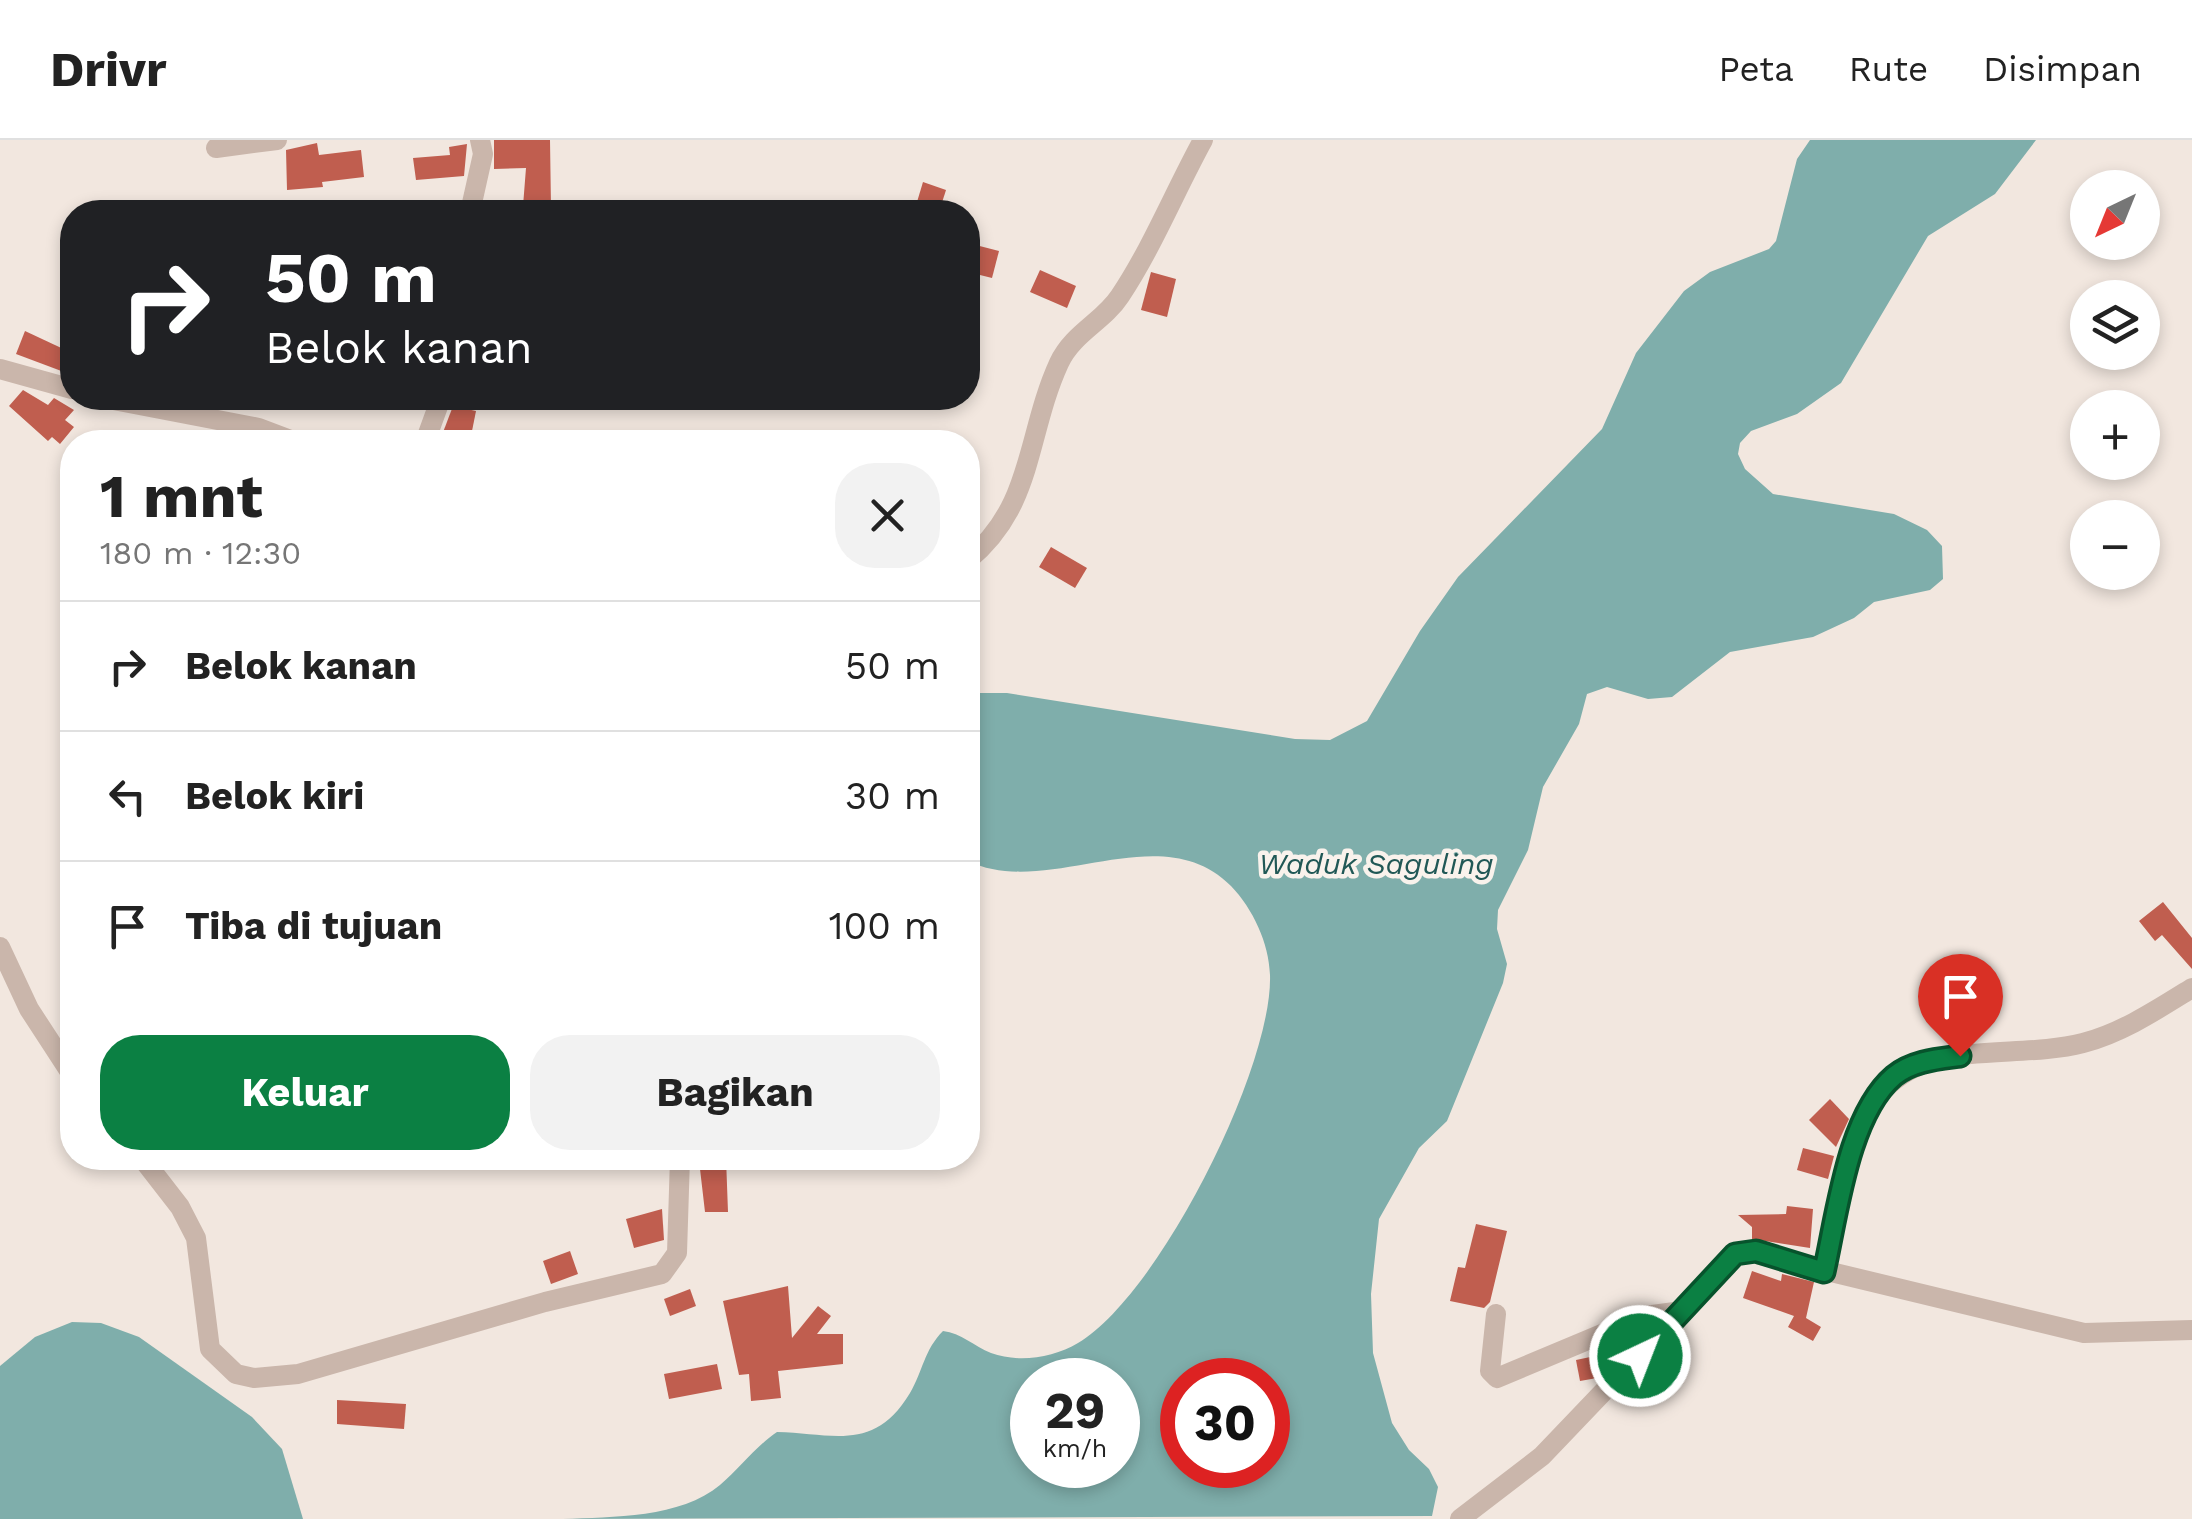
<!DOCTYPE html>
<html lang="id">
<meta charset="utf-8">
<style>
body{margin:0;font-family:"Work Sans",sans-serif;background:#f2f2f2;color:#222;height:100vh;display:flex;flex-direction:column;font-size:38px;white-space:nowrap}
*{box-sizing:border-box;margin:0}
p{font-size:32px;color:#767676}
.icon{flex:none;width:55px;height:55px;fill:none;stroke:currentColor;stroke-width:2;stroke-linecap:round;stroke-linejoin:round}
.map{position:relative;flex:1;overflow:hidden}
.drawer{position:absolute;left:60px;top:290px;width:920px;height:740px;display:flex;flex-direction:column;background:#fff;border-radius:40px;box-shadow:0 5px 15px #0003}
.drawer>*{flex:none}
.top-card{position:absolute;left:60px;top:60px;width:920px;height:210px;border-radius:40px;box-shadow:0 5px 15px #0003;background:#202124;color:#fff;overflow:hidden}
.needle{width:65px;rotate:223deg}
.fabs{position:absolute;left:2070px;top:30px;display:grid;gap:20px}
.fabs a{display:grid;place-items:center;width:90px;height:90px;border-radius:50%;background:#fff;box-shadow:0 5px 15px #0003;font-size:50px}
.speed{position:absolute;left:1010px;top:1218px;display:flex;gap:20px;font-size:50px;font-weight:700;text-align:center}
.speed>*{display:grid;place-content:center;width:130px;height:130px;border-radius:50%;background:#fff;box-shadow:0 5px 15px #0003;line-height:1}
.speed small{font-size:25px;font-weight:400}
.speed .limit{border:15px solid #d22;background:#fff;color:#111}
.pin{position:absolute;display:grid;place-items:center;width:85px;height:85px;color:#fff;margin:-102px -42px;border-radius:50% 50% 50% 0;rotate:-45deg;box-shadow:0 0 10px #0007}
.pin .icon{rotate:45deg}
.me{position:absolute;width:110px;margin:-55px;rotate:43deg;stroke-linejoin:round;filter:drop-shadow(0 0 8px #0008)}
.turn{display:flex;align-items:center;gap:35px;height:210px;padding:0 40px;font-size:45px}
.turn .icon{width:130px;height:130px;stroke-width:2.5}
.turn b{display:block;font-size:70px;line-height:85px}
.round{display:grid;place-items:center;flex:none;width:105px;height:105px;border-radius:40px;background:#f2f2f2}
.summary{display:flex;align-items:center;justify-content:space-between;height:170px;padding:0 40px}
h1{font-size:60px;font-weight:700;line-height:75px}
.button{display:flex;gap:20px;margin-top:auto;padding:20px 40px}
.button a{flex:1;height:115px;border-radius:40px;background:#0b8043;color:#fff;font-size:40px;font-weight:700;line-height:115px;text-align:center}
.button a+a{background:#f2f2f2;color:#222}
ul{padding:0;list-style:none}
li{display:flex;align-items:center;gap:30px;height:130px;padding:0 40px;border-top:2px solid #e0e0e0}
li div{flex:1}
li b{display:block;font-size:38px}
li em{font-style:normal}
header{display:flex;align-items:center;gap:60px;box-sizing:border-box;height:140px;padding:0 50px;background:#fff;border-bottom:2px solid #e0e0e0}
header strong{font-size:48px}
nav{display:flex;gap:55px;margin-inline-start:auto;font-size:35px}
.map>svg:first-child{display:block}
</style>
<header>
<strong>Drivr</strong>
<nav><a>Peta</a><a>Rute</a><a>Disimpan</a></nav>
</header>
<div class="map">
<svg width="2192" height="1379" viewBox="0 0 2192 1379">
<rect width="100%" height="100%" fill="#f2e7df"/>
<g fill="#7faeab" fill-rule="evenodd">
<path d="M1810,0h226l-41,54 -67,42 -87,147 -44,31 -46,17 -11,12 -2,11 7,15 28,25 121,20 33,16 15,16 1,33 -13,11 -56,12 -20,16 -41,19 -83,15 -58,45 -24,2 -41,-12 -20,7 -8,30 -36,63 -15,63 -30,60 -1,19 10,35 -4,19 -56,138 -28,27 -40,71 -8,75 2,59 19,70 17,27 20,19 9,18 -6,29 -869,3c49,-2 118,-1 157,-34 20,-17 35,-38 57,-53 55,1 97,21 133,-39 13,-22 14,-43 33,-62 18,2 31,15 48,22 27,10 62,5 87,-10 81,-48 195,-276 192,-368 -1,-32 -17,-66 -39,-89 -71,-72 -183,14 -263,-25v-168h39l288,46 35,1 37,-19 53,-90 38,-54 144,-148 34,-76 48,-62 26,-19 59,-23 7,-8 21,-82zM1032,1240h86v85h-86zM1182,1240h86v85h-86z"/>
<path d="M72,1182l29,1 38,14 113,80 30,32 21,70h-303v-153l35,-29z"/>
</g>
<g fill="#c05e4f">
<path d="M494,0h56l1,68 -28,-2 3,-38 -32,1z"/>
<path d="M317,3l2,12 42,-5 3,27 -42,5 1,5 -36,3 -1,-40z"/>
<path d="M467,4l-3,32 -48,4 -3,-22 37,-3 -1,-8z"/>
<path d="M923,42l23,8 -7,22h-25z"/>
<path d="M968,103l31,8 -7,27 -24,-6z"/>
<path d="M1040,130l36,16 -9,22 -37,-16z"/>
<path d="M1151,132l25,7 -9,38 -26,-7z"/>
<path d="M25,191l47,22v22l-56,-21z"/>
<path d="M23,250l25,15 6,-7 20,12 -9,10 9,7 -14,17 -8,-7 -4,4 -39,-35z"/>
<path d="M453,266l23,5 -6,30 -28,-6z"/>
<path d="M1051,407l36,21 -12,20 -36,-21z"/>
<path d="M2163,762l29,36v31l-30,-34 -7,6 -16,-20z"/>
<path d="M1830,959l19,20 -13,28 -27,-27z"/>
<path d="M1803,1008l31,8 -6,23 -31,-9z"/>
<path d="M706,1018h20l2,54h-23l-5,-43 13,-1z"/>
<path d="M1787,1066l26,3 -3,39 -58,-9v-12l-14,-12 48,-1z"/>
<path d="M662,1069l2,31 -30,8 -8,-29z"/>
<path d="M1476,1084l31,7 -17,71 -6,6 -34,-7 8,-34 7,1z"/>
<path d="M570,1111l8,23 -27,10 -8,-23z"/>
<path d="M1752,1131l29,10 1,-7 32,8 -8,36 15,9 -8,14 -25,-14 6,-11 -51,-18z"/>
<path d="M788,1146l4,52 26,-32 13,10 -14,18h26v30l-65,7 3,27 -30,3 -2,-27 -10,1 -16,-74z"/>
<path d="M690,1149l6,17 -26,10 -6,-17z"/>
<path d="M1614,1212l1,7 -18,19 -17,3 -4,-21z"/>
<path d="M717,1224l5,25 -53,10 -5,-25z"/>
<path d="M337,1260l69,4 -2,25 -67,-5z"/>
</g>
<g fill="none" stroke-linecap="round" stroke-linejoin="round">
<g stroke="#cab6ab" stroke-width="20">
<path d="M216,8l61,-8"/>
<path d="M470,72l13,-58 -3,-14"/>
<path d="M0,229l72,20"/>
<path d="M103,258l156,30 37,14"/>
<path d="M425,302l16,-44"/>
<path d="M968,420c66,-54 58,-125 91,-197 14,-30 44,-41 61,-67 32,-48 55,-105 83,-156"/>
<path d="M0,807l29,62 43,66"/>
<path d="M142,1018l38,49 16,31 14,111 26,25 18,4 44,-4 247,-72 117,-28 15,-21 3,-95"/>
<path d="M1825,1132c11,-52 17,-115 44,-162 43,-77 140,-48 214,-67 39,-10 75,-34 109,-55"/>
<path d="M1496,1174l-6,57 7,7 148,-62 37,-5"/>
<path d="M1460,1379l82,-63 193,-202 9,-3 340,82 108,-3"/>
</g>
</g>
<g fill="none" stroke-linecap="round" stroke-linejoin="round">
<g stroke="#07532c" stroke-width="25">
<path id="route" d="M1640,1216l95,-102 21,-3 68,21c13,-57 24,-157 70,-196 18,-15 44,-17 66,-20"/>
</g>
<use href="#route" stroke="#0b8043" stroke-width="18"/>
</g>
<g text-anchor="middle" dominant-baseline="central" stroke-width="9" stroke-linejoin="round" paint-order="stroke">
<g font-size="30" font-style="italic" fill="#215856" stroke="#f9f2ec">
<text x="1376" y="723">Waduk Saguling</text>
</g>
</g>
</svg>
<div class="fabs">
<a><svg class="needle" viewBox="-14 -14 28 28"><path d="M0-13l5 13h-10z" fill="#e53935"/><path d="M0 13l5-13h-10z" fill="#767676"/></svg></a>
<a><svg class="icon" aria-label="layers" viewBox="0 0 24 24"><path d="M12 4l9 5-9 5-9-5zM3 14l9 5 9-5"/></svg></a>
<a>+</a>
<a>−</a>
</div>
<div class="speed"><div>29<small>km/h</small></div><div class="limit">30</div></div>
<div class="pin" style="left:1960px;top:916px;background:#d93025"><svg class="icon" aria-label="arrive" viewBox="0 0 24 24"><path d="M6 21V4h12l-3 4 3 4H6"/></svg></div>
<svg class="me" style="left:1640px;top:1216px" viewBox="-20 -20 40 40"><circle r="17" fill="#0b8043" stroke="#fff" stroke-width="3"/><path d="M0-11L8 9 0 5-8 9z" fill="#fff"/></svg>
<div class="top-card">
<div class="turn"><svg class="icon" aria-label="right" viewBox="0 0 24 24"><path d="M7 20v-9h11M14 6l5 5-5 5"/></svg><div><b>50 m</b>Belok kanan</div></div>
</div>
<section class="drawer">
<div class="summary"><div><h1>1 mnt</h1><p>180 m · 12:30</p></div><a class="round"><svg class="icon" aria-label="close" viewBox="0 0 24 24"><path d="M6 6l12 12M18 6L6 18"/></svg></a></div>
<ul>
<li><svg class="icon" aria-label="right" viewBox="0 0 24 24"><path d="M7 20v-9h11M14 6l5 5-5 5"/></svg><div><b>Belok kanan</b></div><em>50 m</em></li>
<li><svg class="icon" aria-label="left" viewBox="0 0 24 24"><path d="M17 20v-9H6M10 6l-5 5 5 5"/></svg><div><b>Belok kiri</b></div><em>30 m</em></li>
<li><svg class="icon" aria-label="arrive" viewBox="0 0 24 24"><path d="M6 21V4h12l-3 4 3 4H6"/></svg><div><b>Tiba di tujuan</b></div><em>100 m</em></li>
</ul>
<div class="button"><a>Keluar</a><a>Bagikan</a></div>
</section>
</div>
